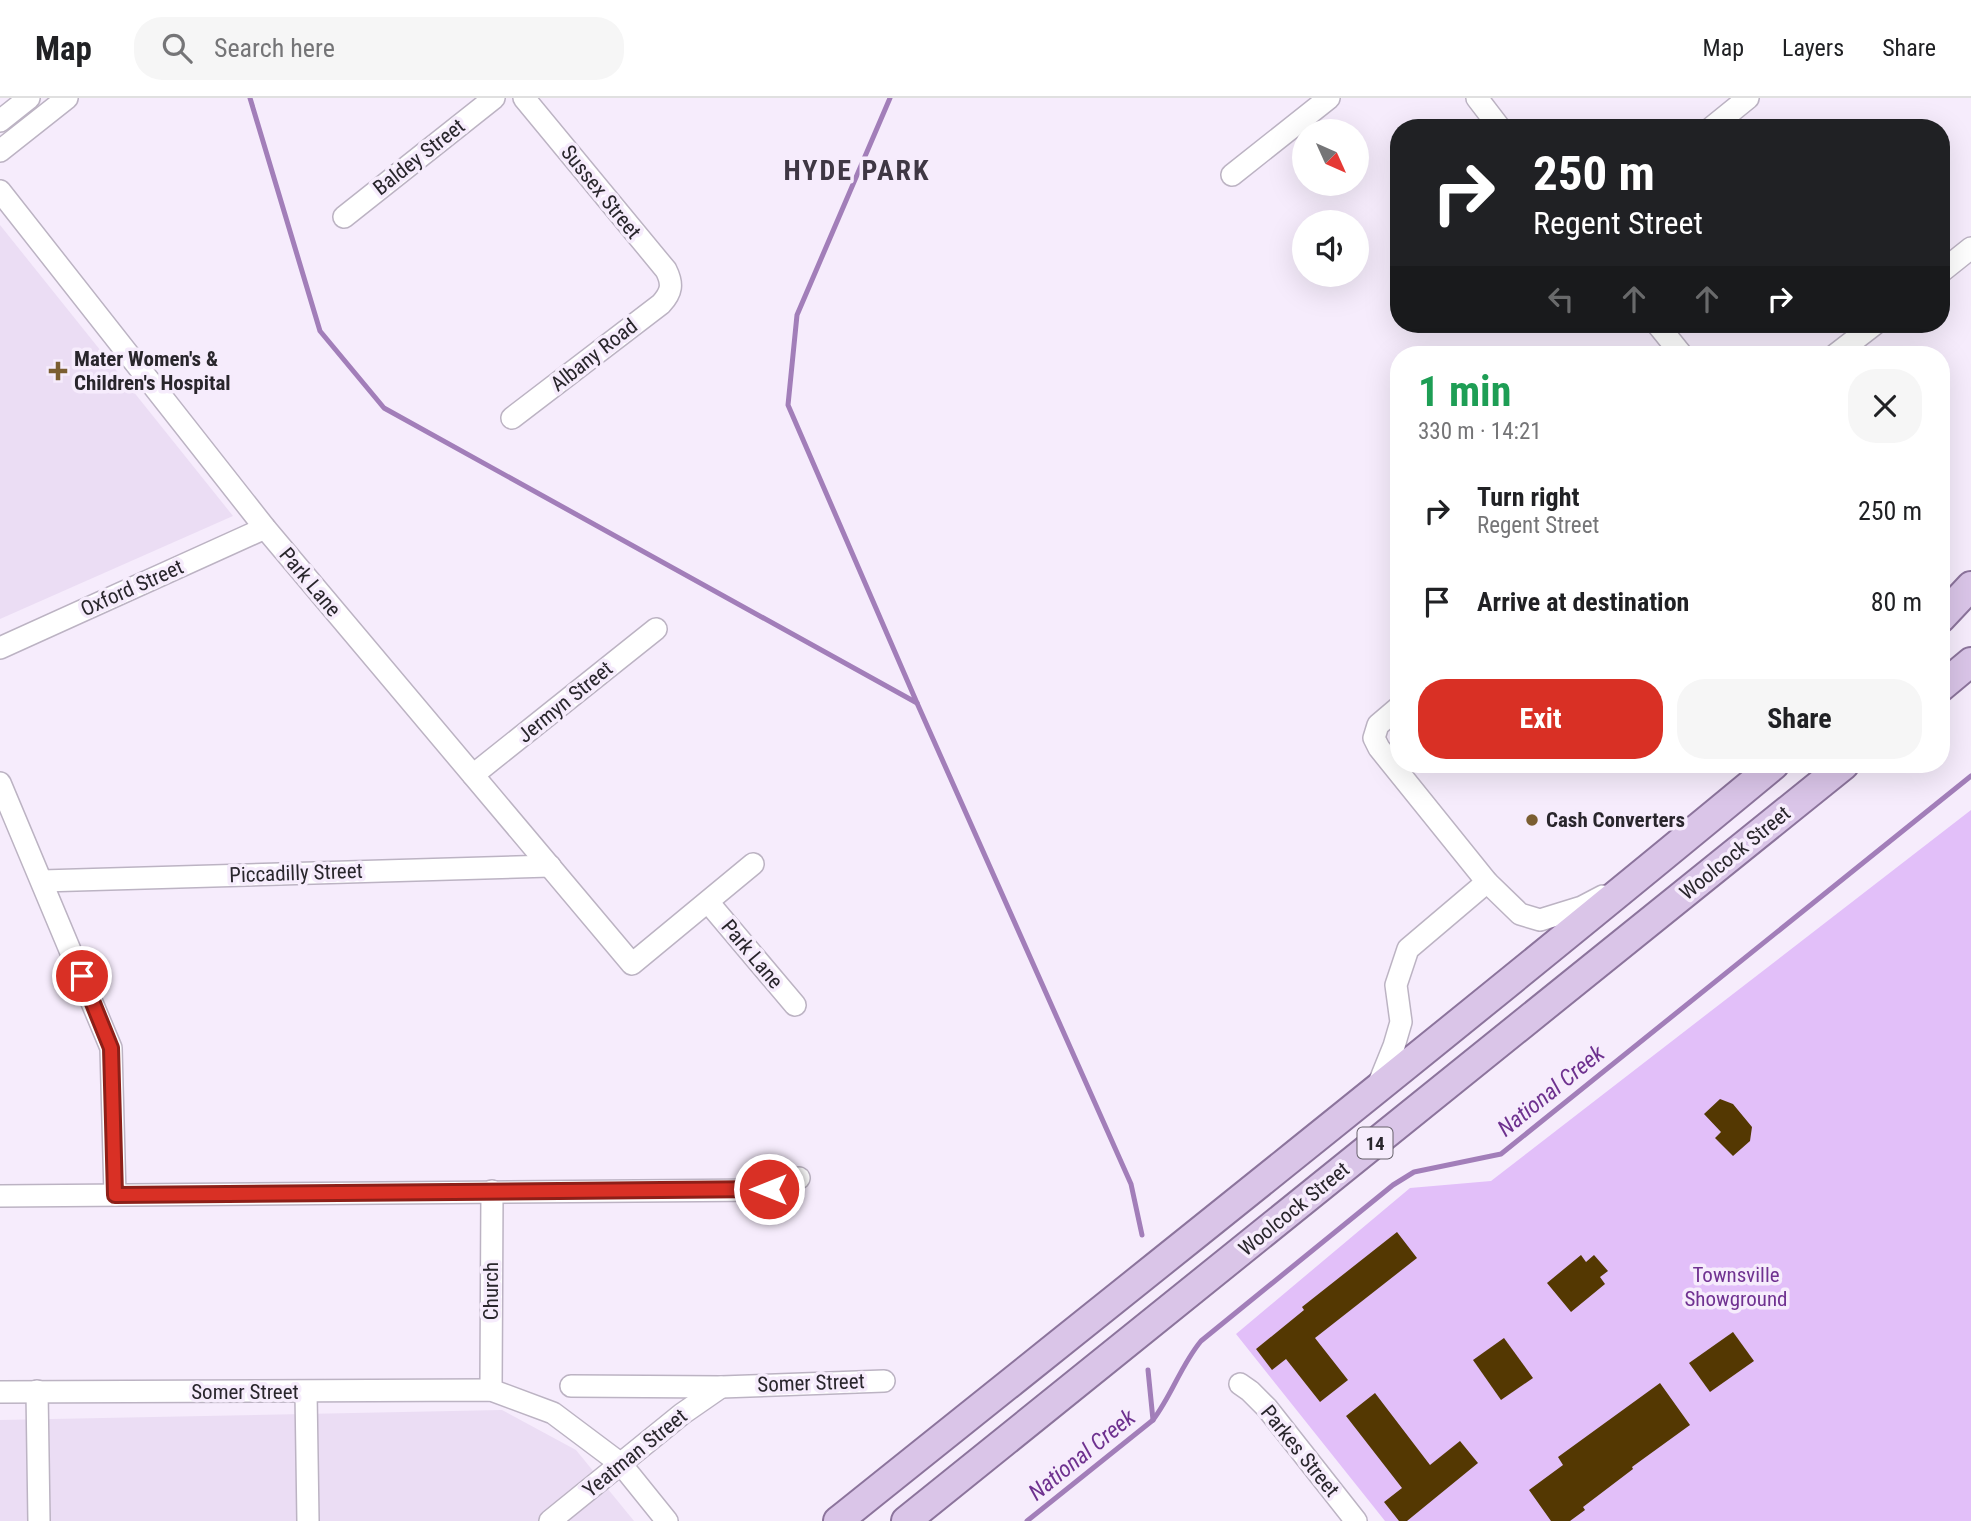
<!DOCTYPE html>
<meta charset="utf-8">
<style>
body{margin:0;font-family:"Roboto Condensed",sans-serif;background:#f6f6f6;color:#202124;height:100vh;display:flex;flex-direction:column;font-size:26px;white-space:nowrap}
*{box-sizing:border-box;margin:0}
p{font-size:23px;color:#757577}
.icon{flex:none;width:38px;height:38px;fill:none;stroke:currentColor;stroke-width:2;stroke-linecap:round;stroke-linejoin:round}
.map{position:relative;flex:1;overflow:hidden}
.side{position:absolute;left:1390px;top:248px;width:560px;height:427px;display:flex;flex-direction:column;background:#fff;border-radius:28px;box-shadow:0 7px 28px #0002}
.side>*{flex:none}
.guide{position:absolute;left:1390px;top:21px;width:560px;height:214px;border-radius:28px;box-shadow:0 7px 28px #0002;background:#202124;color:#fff;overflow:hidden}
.needle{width:46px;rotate:135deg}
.fabs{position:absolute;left:1292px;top:21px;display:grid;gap:14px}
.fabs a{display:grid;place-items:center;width:77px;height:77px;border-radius:50%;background:#fff;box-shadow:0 7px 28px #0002;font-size:35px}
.pin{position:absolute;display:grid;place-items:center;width:60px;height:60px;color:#fff;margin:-30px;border:4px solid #fff;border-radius:50%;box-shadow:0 2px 7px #0007}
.me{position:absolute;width:77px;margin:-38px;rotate:270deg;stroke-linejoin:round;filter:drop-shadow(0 0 5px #0008)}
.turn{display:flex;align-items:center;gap:24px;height:147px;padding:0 28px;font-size:32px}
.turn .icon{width:91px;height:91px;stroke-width:2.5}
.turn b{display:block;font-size:49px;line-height:60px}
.lanes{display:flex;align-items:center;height:66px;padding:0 28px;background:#0003;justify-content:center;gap:35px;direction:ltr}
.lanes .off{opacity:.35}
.round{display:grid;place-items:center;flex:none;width:74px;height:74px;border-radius:28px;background:#f6f6f6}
.head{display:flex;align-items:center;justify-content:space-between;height:119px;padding:0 28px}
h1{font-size:42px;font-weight:700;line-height:52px;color:#1e9e55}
.button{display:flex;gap:14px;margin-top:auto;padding:14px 28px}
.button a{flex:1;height:80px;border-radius:28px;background:#d93025;color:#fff;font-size:28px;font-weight:700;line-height:80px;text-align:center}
.button a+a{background:#f6f6f6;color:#202124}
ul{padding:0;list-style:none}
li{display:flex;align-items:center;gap:21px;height:91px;padding:0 28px}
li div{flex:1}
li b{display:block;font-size:26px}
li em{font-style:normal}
header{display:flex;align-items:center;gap:42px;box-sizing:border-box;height:98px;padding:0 35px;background:#fff;border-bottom:2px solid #e0e0e0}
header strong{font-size:33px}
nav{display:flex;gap:38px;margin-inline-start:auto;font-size:24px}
.search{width:490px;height:63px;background:#f6f6f6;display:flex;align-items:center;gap:18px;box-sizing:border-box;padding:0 24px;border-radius:28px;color:#757577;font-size:26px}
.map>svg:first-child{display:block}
</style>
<header>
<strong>Map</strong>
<div class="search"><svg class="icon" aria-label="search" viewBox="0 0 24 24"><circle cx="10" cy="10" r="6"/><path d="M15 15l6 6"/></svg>Search here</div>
<nav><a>Map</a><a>Layers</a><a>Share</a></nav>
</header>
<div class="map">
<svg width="1971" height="1423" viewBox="0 0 1971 1423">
<rect width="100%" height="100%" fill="#f6ecfc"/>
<g fill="#ebddf4">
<path d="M0,127l233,291 -233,103z"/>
<path d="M502,1312l74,40 58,71h-634v-101z"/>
</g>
<path fill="#e2bff9" d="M1971,712v711h-586l-149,-187 174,-146 81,-7z"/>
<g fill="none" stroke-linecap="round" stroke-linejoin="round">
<g stroke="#a27eb9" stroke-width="5">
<path d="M250,0l70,233 64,77 533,295"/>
<path d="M890,0l-93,217 -9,90 129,298 214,481 11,51"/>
<path d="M1148,1272l5,50"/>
<path d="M1027,1423l126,-101c19,-25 28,-55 48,-79l192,-156 21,-13 87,-18 470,-378"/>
</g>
</g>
<g fill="#543802">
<path d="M1720,1001l13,5 19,23 -2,14 -17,15 -18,-18 6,-6 -17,-18z"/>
<path d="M1397,1134l20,26 -102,80 33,42 -28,22 -34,-43 -14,11 -16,-21 48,-39 -2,-3z"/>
<path d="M1581,1157l5,7 8,-7 14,16 -8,6 5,7 -34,28 -24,-29z"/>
<path d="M1733,1234l21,29 -44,31 -21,-29z"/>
<path d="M1504,1240l29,40 -32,22 -28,-40z"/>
<path d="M1660,1285l30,42 -58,42 1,2 -50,38 2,3 -15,11h-19l-22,-31 34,-25 -5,-8z"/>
<path d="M1375,1295l55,72 30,-24 18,22 -71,58h-8l-15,-19 18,-14 -56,-72z"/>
</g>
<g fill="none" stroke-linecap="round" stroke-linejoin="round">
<g stroke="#bcb3c3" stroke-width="24">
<g id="minor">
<path d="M1477,0l23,30"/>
<path d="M0,23l29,-23"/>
<path d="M1711,30l37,-30"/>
<path d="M0,53l67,-53"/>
<path d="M1232,77l97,-77"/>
<path d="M0,93l265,337 367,436 121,-100"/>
<path d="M344,119l150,-119"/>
<path d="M1941,174l30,-24"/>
<path d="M1657,226l25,31"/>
<path d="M1835,257l40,-31"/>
<path d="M512,320l149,-114c11,-12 12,-20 5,-34l-142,-172"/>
<path d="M0,550l265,-120"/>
<path d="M1398,610l-20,17 -4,13 5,10 108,134 33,32 20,6 42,-13 21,-11"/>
<path d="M473,677l183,-146"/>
<path d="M0,685l111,265 4,147"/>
<path d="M42,783l508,-15"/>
<path d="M708,804l87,103"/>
<path d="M1377,990l17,-42 7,-24 -5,-37 12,-36 79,-67"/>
<path d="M0,1098l769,-6 30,-12"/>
<path d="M1240,1286l10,7 17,17 89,113"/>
<path d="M571,1288l150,1 163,-6"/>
<path d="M491,1292l1,-199"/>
<path d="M37,1293l2,130"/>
<path d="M0,1294l491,-2 62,23 68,51 46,57"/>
<path d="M306,1294l2,129"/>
<path d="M550,1423l132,-107 39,-27"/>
</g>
</g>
<g stroke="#8c749c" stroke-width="32">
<g id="major">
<path d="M1941,520l30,-32"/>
<path d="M1941,589l30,-25"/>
<path d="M838,1423c313,-251 627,-500 936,-756"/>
<path d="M906,1423l938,-756"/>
</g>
</g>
<use href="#minor" stroke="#fff" stroke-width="21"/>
<use href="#major" stroke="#dac5e8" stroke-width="28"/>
</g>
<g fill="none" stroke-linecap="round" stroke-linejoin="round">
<g stroke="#8d1f18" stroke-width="18">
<path id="route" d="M82,878l29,72 4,147 654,-6"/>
</g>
<use href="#route" stroke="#d93025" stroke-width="12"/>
</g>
<g fill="#7b5e31" stroke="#f6ecfc" stroke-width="2.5">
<path d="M54.5 262.5h7v7h7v7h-7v7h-7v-7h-7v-7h7z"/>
<circle cx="1532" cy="722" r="7"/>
</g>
<g text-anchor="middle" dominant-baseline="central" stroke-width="7" stroke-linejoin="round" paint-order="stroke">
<rect fill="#f6ecfc" stroke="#66616a" stroke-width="2" x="1357.5" y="1029.5" width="35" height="31" rx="5"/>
<g font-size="19" font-weight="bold" fill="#29262c">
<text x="1375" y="1045">14</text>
</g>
<g font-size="21" fill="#29262c" stroke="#f6ecfc">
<text transform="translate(419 59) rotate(-38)">Baldey Street</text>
<text transform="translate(601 94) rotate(51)">Sussex Street</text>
<text transform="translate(594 257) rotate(-38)">Albany Road</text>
<text transform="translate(310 484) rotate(50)">Park Lane</text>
<text transform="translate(132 490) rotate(-24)">Oxford Street</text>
<text transform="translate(565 604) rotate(-39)">Jermyn Street</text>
<text transform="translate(1735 755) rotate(-39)">Woolcock Street</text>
<text transform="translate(296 775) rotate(-2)">Piccadilly Street</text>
<text transform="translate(752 856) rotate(50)">Park Lane</text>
<text transform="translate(1294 1111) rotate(-39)">Woolcock Street</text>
<text transform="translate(491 1193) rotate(-90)">Church</text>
<text transform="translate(811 1285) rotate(-2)">Somer Street</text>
<text x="245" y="1294">Somer Street</text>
<text transform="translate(1300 1353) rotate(51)">Parkes Street</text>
<text transform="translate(635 1355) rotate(-39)">Yeatman Street</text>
</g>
<g font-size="21" font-weight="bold" fill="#29262c" stroke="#f6ecfc" text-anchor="start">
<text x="74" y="261">Mater Women's &amp;<tspan x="74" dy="24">Children's Hospital</tspan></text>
<text x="1546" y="722">Cash Converters</text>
</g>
<g font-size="21" fill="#703291" stroke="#f6ecfc">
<text x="1736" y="1177">Townsville<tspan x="1736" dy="24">Showground</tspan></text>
</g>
<g font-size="23" font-style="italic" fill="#6e318f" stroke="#f6ecfc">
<text transform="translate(1551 993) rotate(-39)">National Creek</text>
<text transform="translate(1082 1357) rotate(-39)">National Creek</text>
</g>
<g font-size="28" font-weight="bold" letter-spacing="2" fill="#3f3744" stroke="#f6ecfc">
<text x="857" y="72">HYDE PARK</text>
</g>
</g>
</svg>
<div class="fabs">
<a><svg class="needle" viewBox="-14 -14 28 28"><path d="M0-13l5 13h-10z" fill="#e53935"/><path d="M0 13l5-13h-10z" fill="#757577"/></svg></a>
<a><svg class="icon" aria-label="sound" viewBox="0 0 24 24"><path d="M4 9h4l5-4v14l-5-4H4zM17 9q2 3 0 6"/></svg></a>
</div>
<div class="pin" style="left:82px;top:878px;background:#d93025"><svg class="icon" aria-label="arrive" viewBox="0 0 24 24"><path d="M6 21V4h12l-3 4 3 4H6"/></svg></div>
<svg class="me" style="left:769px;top:1091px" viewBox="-20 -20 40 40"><circle r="17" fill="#d93025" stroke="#fff" stroke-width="3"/><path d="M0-11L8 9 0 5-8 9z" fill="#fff"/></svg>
<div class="guide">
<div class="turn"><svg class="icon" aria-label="right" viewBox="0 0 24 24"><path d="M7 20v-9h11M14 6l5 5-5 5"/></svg><div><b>250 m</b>Regent Street</div></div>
<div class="lanes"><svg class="icon off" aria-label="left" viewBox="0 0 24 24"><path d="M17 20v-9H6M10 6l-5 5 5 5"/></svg><svg class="icon off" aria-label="ahead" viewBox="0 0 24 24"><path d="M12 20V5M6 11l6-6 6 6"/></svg><svg class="icon off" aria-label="ahead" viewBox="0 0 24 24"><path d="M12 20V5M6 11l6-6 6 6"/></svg><svg class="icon" aria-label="right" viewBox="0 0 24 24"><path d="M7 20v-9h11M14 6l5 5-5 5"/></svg></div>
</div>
<section class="side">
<div class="head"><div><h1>1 min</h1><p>330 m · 14:21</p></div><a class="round"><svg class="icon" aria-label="close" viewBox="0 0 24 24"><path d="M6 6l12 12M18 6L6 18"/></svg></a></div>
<ul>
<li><svg class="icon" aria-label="right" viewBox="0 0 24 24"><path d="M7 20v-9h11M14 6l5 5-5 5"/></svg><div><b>Turn right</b><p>Regent Street</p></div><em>250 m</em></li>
<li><svg class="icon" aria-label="arrive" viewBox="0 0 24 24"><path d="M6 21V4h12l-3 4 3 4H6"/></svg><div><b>Arrive at destination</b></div><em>80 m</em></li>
</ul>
<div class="button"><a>Exit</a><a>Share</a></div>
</section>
</div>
